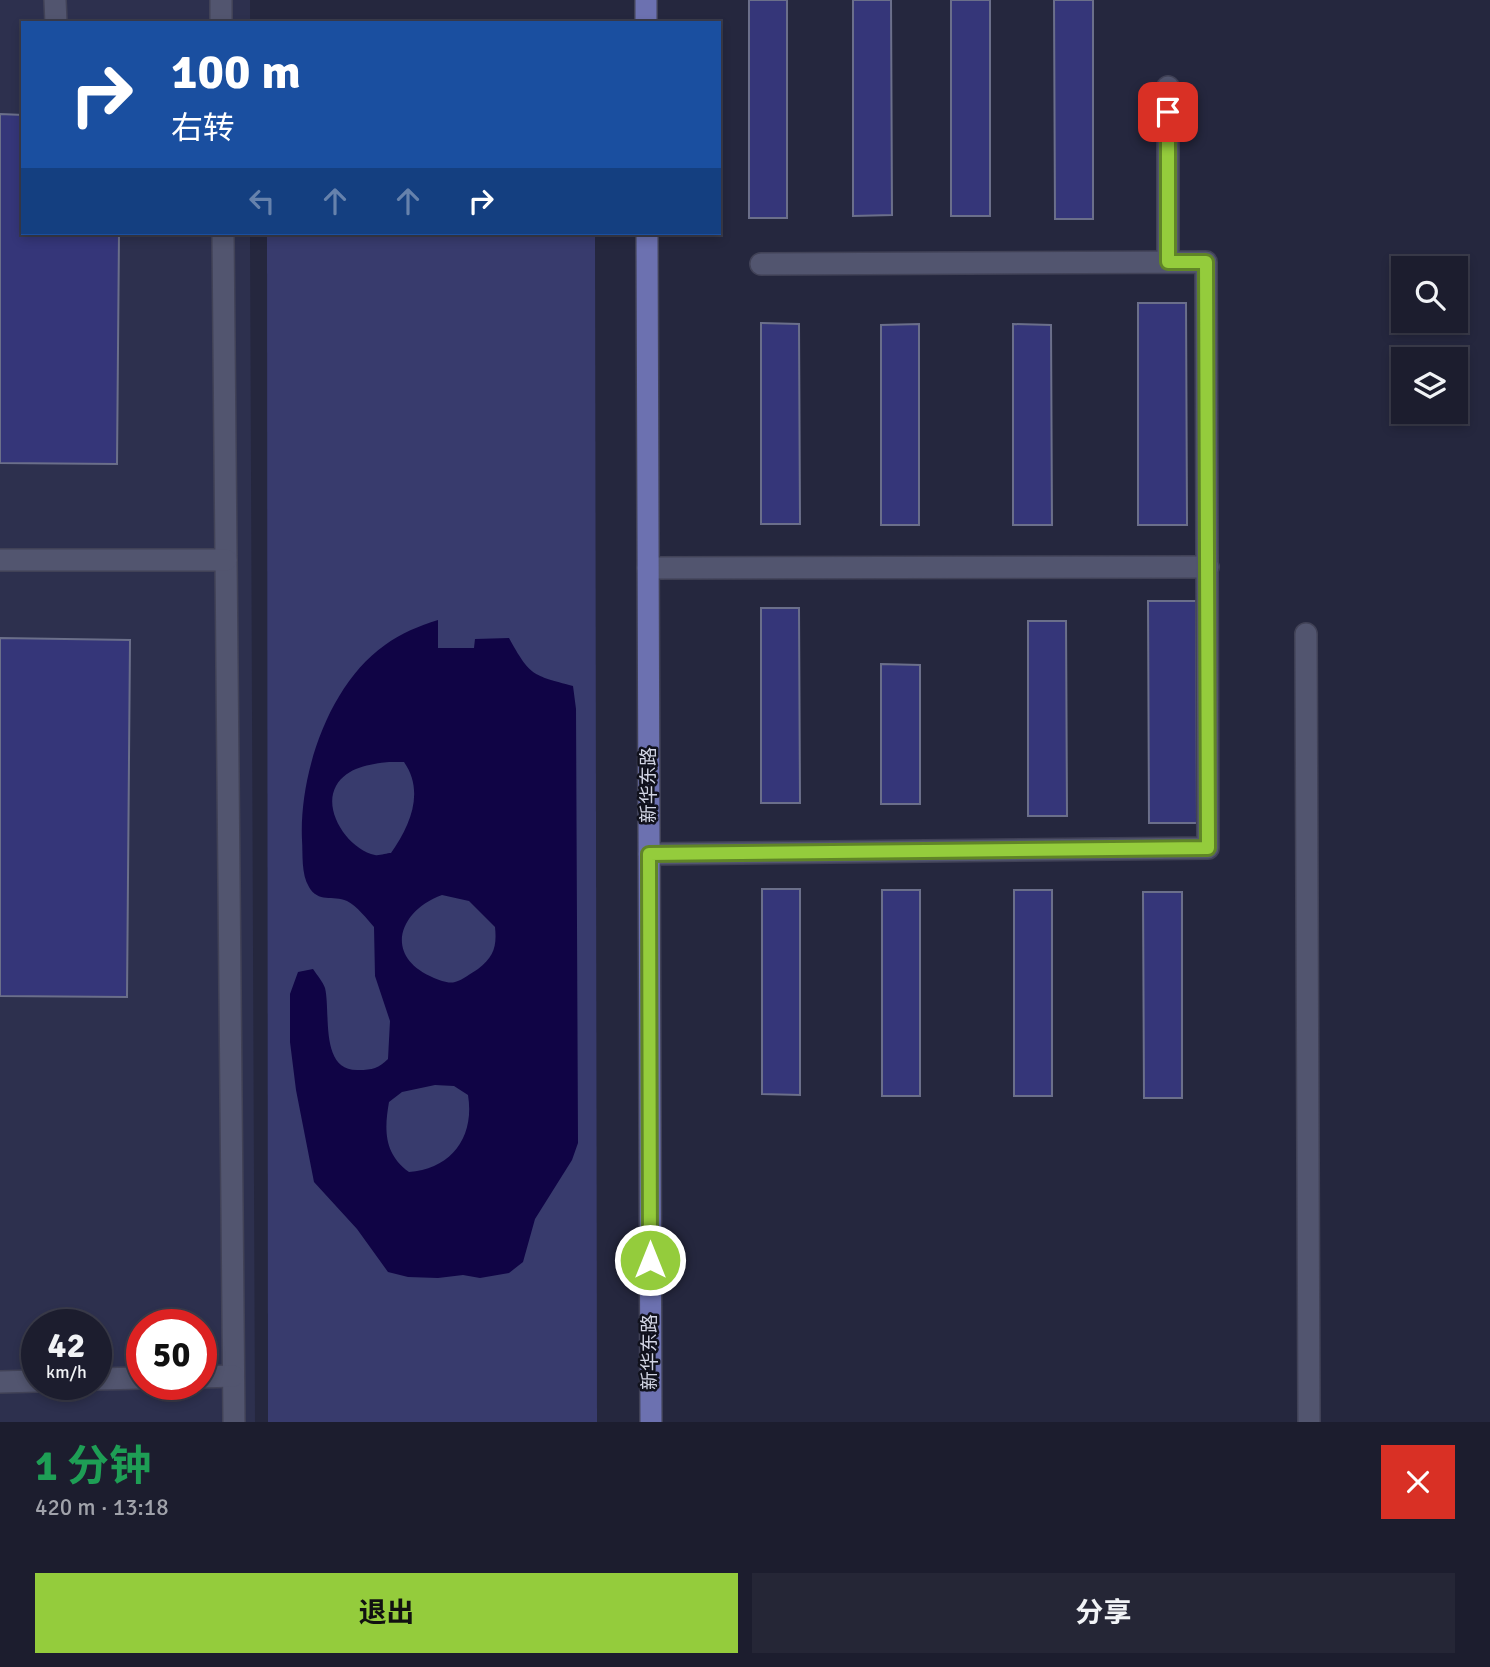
<!DOCTYPE html>
<html lang="zh">
<meta charset="utf-8">
<style>
body{margin:0;font-family:Signika,"Noto Sans SC",sans-serif;background:#252636;color:#f1f3f6;height:100vh;display:flex;flex-direction:column;font-size:26px;white-space:nowrap}
*{box-sizing:border-box;margin:0}
p{font-size:23px;color:#a0a2aa}
.icon{flex:none;width:38px;height:38px;fill:none;stroke:currentColor;stroke-width:2;stroke-linecap:round;stroke-linejoin:round}
.map{position:relative;height:1422px;overflow:hidden}
.side{display:flex;flex-direction:column;background:#1c1d2e;flex:1}
.side>*{flex:none}
.hud{position:absolute;left:21px;top:21px;width:700px;height:214px;border-radius:0px;box-shadow:0 4px 10px #0003,0 0 0 2px #3a3b4a;background:#1a4fa0;color:#fff;overflow:hidden}
.fabs{position:absolute;left:1391px;top:256px;display:grid;gap:14px}
.fabs a{display:grid;place-items:center;width:77px;height:77px;border-radius:0px;background:#1c1d2e;box-shadow:0 4px 10px #0003,0 0 0 2px #3a3b4a;font-size:35px}
.speed{position:absolute;left:21px;top:1309px;display:flex;gap:14px;font-size:35px;font-weight:700;text-align:center}
.speed>*{display:grid;place-content:center;width:91px;height:91px;border-radius:50%;background:#1c1d2e;box-shadow:0 4px 10px #0003,0 0 0 2px #3a3b4a;line-height:1}
.speed small{font-size:18px;font-weight:400}
.speed .limit{border:10px solid #d22;background:#fff;color:#111}
.pin{position:absolute;display:grid;place-items:center;width:60px;height:60px;color:#fff;margin:-30px;border-radius:14px;box-shadow:0 4px 10px #0006}
.me{position:absolute;width:77px;margin:-38px;rotate:0deg;stroke-linejoin:round;filter:drop-shadow(0 0 5px #0008)}
.turn{display:flex;align-items:center;gap:24px;height:147px;padding:0 35px;font-size:32px}
.turn .icon{width:91px;height:91px;stroke-width:2.5}
.turn b{display:block;font-size:49px;line-height:60px}
.lanes{display:flex;align-items:center;height:66px;padding:0 35px;background:#0003;justify-content:center;gap:35px;direction:ltr}
.lanes .off{opacity:.35}
.round{display:grid;place-items:center;flex:none;width:74px;height:74px;border-radius:0px;background:#252636}
.head{display:flex;align-items:center;justify-content:space-between;height:119px;padding:0 35px}
h1{font-size:42px;font-weight:700;line-height:52px;color:#1e9e55}
.button{display:flex;gap:14px;margin-top:auto;padding:14px 35px}
.button a{flex:1;height:80px;border-radius:0px;background:#94cc3c;color:#111;font-size:28px;font-weight:700;line-height:80px;text-align:center}
.button a+a{background:#252636;color:#f1f3f6}
.map>svg:first-child{display:block}
</style>
<div class="map">
<svg width="1490" height="1422" viewBox="0 0 1490 1422">
<rect width="100%" height="100%" fill="#25273e"/>
<path fill="#2d304e" fill-rule="evenodd" d="M0,0h250v23h-227v210h227l5,1189h-255zM37,1325h59v59h-59zM142,1325h59v59h-59z"/>
<path fill="#383b6d" d="M267,233h328l2,1189h-329z"/>
<path fill="#100445" fill-rule="evenodd" d="M438,620v28h36l1,-9 34,-1c21,38 23,37 64,48l3,23 2,434 -6,17 -37,59 -12,43 -14,11 -29,5 -17,-3 -25,3 -30,-1 -20,-5 -31,-43 -43,-47 -18,-92 -6,-48v-48l8,-22 15,-3c4,6 10,13 12,19 6,25 -6,84 34,82 13,0 20,-2 29,-11l2,-38 -15,-45 -1,-49c-7,-8 -17,-21 -27,-26 -14,-6 -29,2 -38,-14 -8,-13 -6,-33 -7,-47 -3,-66 27,-156 83,-195 16,-12 34,-19 53,-25zM389,762h15c21,30 6,64 -13,91 -4,0 -12,3 -16,2 -26,-5 -53,-44 -39,-69 11,-19 34,-22 53,-24zM442,895l27,6 26,26c2,19 -1,30 -17,42 -7,4 -15,11 -23,13 -7,2 -15,-2 -21,-4 -51,-21 -36,-67 8,-83zM435,1085l19,1 14,9c7,42 -17,74 -59,77 -25,-18 -25,-42 -20,-70l13,-10z"/>
<g fill="#353679" stroke="#6b6f8a" stroke-width="2">
<rect x="749" y="0" width="38" height="218"/>
<path d="M853,0h38l1,215 -39,1z"/>
<rect x="951" y="0" width="39" height="216"/>
<path d="M1054,0h39v219h-38z"/>
<path d="M0,114l23,1v118h96l-2,231 -117,-1z"/>
<path d="M1138,303h48l1,222h-49z"/>
<path d="M761,323l38,1 1,200h-39z"/>
<path d="M919,324v201h-38v-200z"/>
<path d="M1013,324l38,1 1,200h-39z"/>
<path d="M1148,601h48l1,222h-48z"/>
<path d="M761,608h38l1,195h-39z"/>
<path d="M1028,621h38l1,195h-39z"/>
<path d="M0,638l130,2 -3,357 -127,-1z"/>
<path d="M881,664l39,1v139h-39z"/>
<path d="M762,889h38v206l-38,-1z"/>
<rect x="882" y="890" width="38" height="206"/>
<rect x="1014" y="890" width="38" height="206"/>
<path d="M1143,892h39v206h-38z"/>
</g>
<g fill="none" stroke-linecap="round" stroke-linejoin="round">
<g stroke="#414257" stroke-width="24">
<g id="minor">
<path d="M55,0l1,23"/>
<path d="M221,0v23"/>
<path d="M1168,87v175"/>
<path d="M223,233l11,1189"/>
<path d="M0,560h226"/>
<path d="M648,568l560,-1"/>
<path d="M1306,634l3,788"/>
<path d="M649,854l559,-6 -2,-586 -445,2"/>
<path d="M201,1377l32,-1"/>
<path d="M96,1379l46,-1"/>
<path d="M0,1382l37,-1"/>
</g>
</g>
<g stroke="#414257" stroke-width="24">
<g id="major">
<path d="M646,0v23"/>
<path d="M647,233l4,1189"/>
</g>
</g>
<use href="#minor" stroke="#52556f" stroke-width="21"/>
<use href="#major" stroke="#6c71b0" stroke-width="21"/>
</g>
<g fill="none" stroke-linecap="round" stroke-linejoin="round">
<g stroke="#608527" stroke-width="18">
<path id="route" d="M650,1260l-1,-406 559,-6 -2,-586h-38v-150"/>
</g>
<use href="#route" stroke="#94cc3c" stroke-width="12"/>
</g>
<g text-anchor="middle" dominant-baseline="central" stroke-width="5" stroke-linejoin="round" paint-order="stroke">
<g font-size="19" fill="#d2d5e4" stroke="#10111c">
<text transform="translate(649 785) rotate(-90)">新华东路</text>
<text transform="translate(650 1352) rotate(-90)">新华东路</text>
</g>
</g>
</svg>
<div class="fabs">
<a><svg class="icon" aria-label="search" viewBox="0 0 24 24"><circle cx="10" cy="10" r="6"/><path d="M15 15l6 6"/></svg></a>
<a><svg class="icon" aria-label="layers" viewBox="0 0 24 24"><path d="M12 4l9 5-9 5-9-5zM3 14l9 5 9-5"/></svg></a>
</div>
<div class="speed"><div>42<small>km/h</small></div><div class="limit">50</div></div>
<div class="pin" style="left:1168px;top:112px;background:#d93025"><svg class="icon" aria-label="arrive" viewBox="0 0 24 24"><path d="M6 21V4h12l-3 4 3 4H6"/></svg></div>
<svg class="me" style="left:650px;top:1260px" viewBox="-20 -20 40 40"><circle r="17" fill="#94cc3c" stroke="#fff" stroke-width="3"/><path d="M0-11L8 9 0 5-8 9z" fill="#fff"/></svg>
<div class="hud">
<div class="turn"><svg class="icon" aria-label="right" viewBox="0 0 24 24"><path d="M7 20v-9h11M14 6l5 5-5 5"/></svg><div><b>100 m</b>右转</div></div>
<div class="lanes"><svg class="icon off" aria-label="left" viewBox="0 0 24 24"><path d="M17 20v-9H6M10 6l-5 5 5 5"/></svg><svg class="icon off" aria-label="ahead" viewBox="0 0 24 24"><path d="M12 20V5M6 11l6-6 6 6"/></svg><svg class="icon off" aria-label="ahead" viewBox="0 0 24 24"><path d="M12 20V5M6 11l6-6 6 6"/></svg><svg class="icon" aria-label="right" viewBox="0 0 24 24"><path d="M7 20v-9h11M14 6l5 5-5 5"/></svg></div>
</div>
</div>
<section class="side">
<div class="head"><div><h1>1 分钟</h1><p>420 m · 13:18</p></div><a class="round" style="background:#d93025;color:#fff"><svg class="icon" aria-label="close" viewBox="0 0 24 24"><path d="M6 6l12 12M18 6L6 18"/></svg></a></div>
<div class="button"><a>退出</a><a>分享</a></div>
</section>
